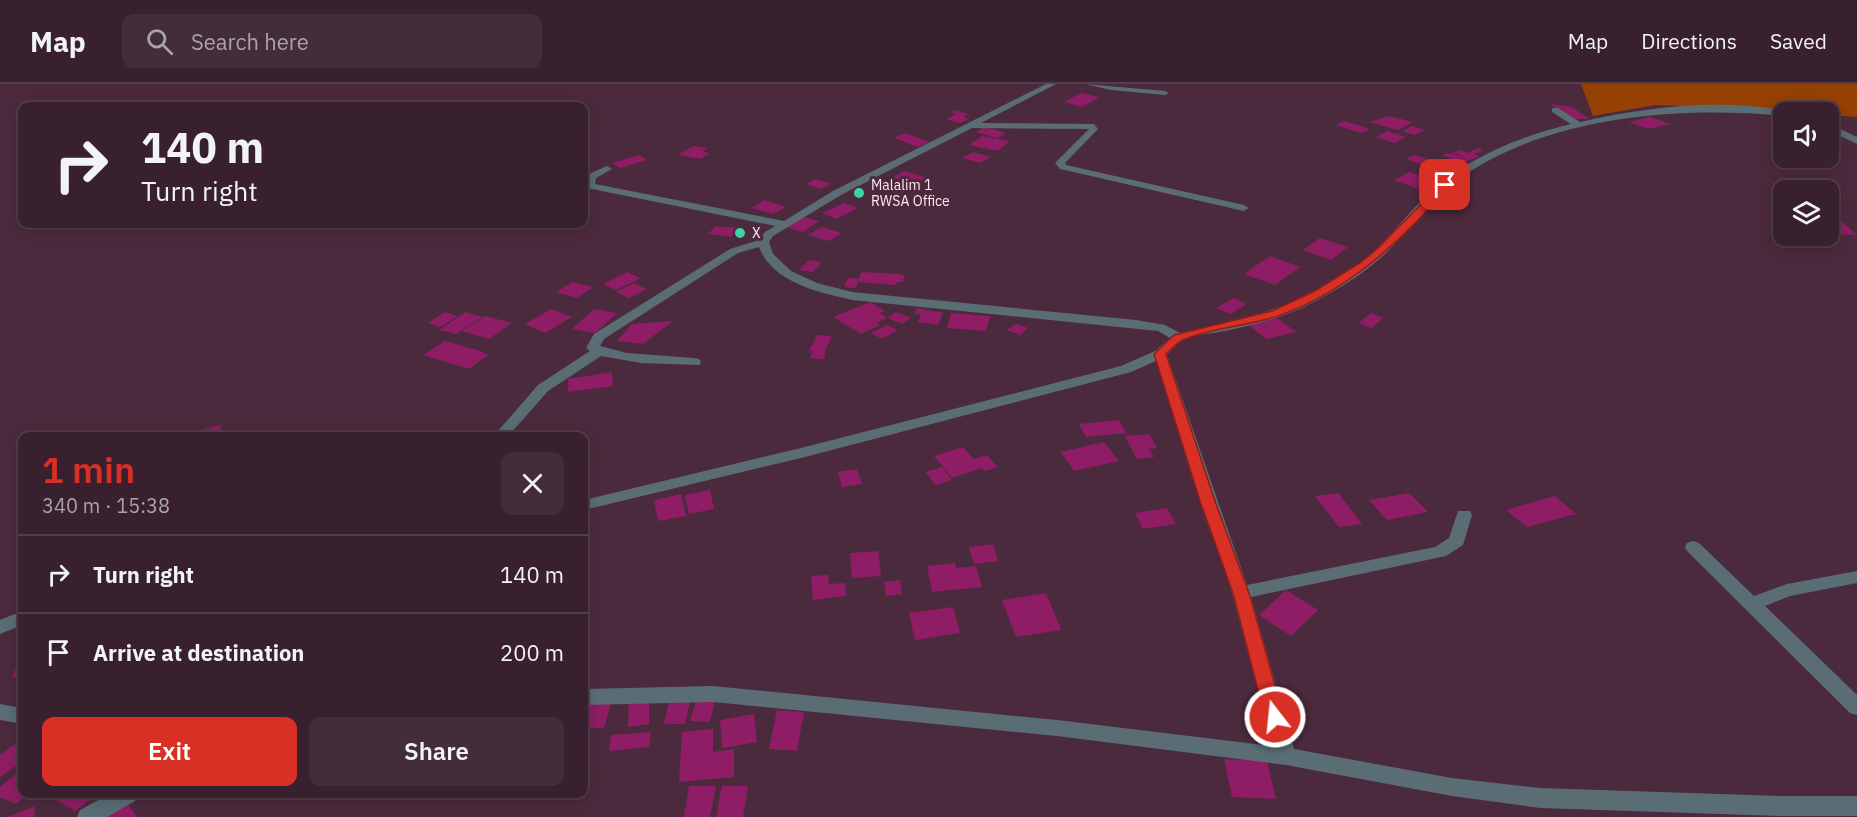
<!DOCTYPE html>
<meta charset="utf-8">
<style>
body{margin:0;font-family:"IBM Plex Sans",sans-serif;background:#442d3a;color:#f1f3f6;height:100vh;display:flex;flex-direction:column;font-size:22px;white-space:nowrap}
*{box-sizing:border-box;margin:0}
p{font-size:20px;color:#aba3aa}
.icon{flex:none;width:33px;height:33px;fill:none;stroke:currentColor;stroke-width:2;stroke-linecap:round;stroke-linejoin:round}
.map{position:relative;flex:1;overflow:hidden}
.side{position:absolute;left:18px;top:348px;width:570px;height:366px;display:flex;flex-direction:column;background:#39202e;border-radius:12px;box-shadow:0 3px 15px #0003,0 0 0 2px #533e4a}
.side>*{flex:none}
.top-card{position:absolute;left:18px;top:18px;width:570px;height:126px;border-radius:12px;box-shadow:0 3px 15px #0003,0 0 0 2px #533e4a;background:#39202e;color:#f1f3f6;overflow:hidden}
.fabs{position:absolute;left:1773px;top:18px;display:grid;gap:12px}
.fabs a{display:grid;place-items:center;width:66px;height:66px;border-radius:12px;background:#39202e;box-shadow:0 3px 15px #0003,0 0 0 2px #533e4a;font-size:30px}
.pin{position:absolute;display:grid;place-items:center;width:51px;height:51px;color:#fff;margin:-26px;border-radius:12px;box-shadow:0 3px 9px #0006}
.me{position:absolute;width:66px;margin:-33px;rotate:344deg;stroke-linejoin:round;filter:drop-shadow(0 0 4px #0008)}
.turn{display:flex;align-items:center;gap:21px;height:126px;padding:0 24px;font-size:27px}
.turn .icon{width:78px;height:78px;stroke-width:2.5}
.turn b{display:block;font-size:42px;line-height:51px}
.round{display:grid;place-items:center;flex:none;width:63px;height:63px;border-radius:12px;background:#442d3a}
.summary{display:flex;align-items:center;justify-content:space-between;height:102px;padding:0 24px}
h1{font-size:36px;font-weight:600;line-height:45px;color:#d93025}
.button{display:flex;gap:12px;margin-top:auto;padding:12px 24px}
.button a{flex:1;height:69px;border-radius:12px;background:#d93025;color:#fff;font-size:24px;font-weight:600;line-height:69px;text-align:center}
.button a+a{background:#442d3a;color:#f1f3f6}
ul{padding:0;list-style:none}
li{display:flex;align-items:center;gap:18px;height:78px;padding:0 24px;border-top:2px solid #533e4a}
li div{flex:1}
li b{display:block;font-size:22px}
li em{font-style:normal}
header{display:flex;align-items:center;gap:36px;box-sizing:border-box;height:84px;padding:0 30px;background:#39202e;border-bottom:2px solid #533e4a}
header strong{font-size:28px}
nav{display:flex;gap:33px;margin-inline-start:auto;font-size:21px}
.search{width:420px;height:54px;background:#442d3a;display:flex;align-items:center;gap:15px;box-sizing:border-box;padding:0 21px;border-radius:12px;color:#aba3aa;font-size:22px}
.map>svg:first-child{display:block}
</style>
<header>
<strong>Map</strong>
<div class="search"><svg class="icon" aria-label="search" viewBox="0 0 24 24"><circle cx="10" cy="10" r="6"/><path d="M15 15l6 6"/></svg>Search here</div>
<nav><a>Map</a><a>Directions</a><a>Saved</a></nav>
</header>
<div class="map">
<svg width="1857" height="733" viewBox="0 0 1857 733">
<rect width="100%" height="100%" fill="#4c2a3d"/>
<path fill="#964003" d="M1581,0h276v33l-28,-2 -1,-3 -173,-7 -62,11z"/>
<g fill="#8f1d65">
<path d="M1081,9l19,4 -18,10 -18,-5z"/>
<path d="M1550,20l22,3 17,12h-18z"/>
<path d="M955,26l13,4 -5,3 6,2 -9,4 -14,-4 10,-5 -6,-2z"/>
<path d="M1389,32l24,6 -15,8 -29,-8z"/>
<path d="M1650,33l20,7 -22,5 -19,-7z"/>
<path d="M1344,37l26,8 -9,4 -25,-8z"/>
<path d="M1412,42l13,4 -10,5 -13,-4z"/>
<path d="M985,43l21,6 -9,5 -21,-6z"/>
<path d="M1387,47l19,6 -11,6 -19,-6z"/>
<path d="M905,49l24,9 -11,5 -24,-9z"/>
<path d="M982,52l28,5 -12,10 -29,-6z"/>
<path d="M693,62l14,2 -4,4 7,1 -9,6 -23,-4z"/>
<path d="M1478,64l6,2 -11,4 7,2 -18,7 -20,-8 8,-2 16,5 -14,-6 8,-2 7,3z"/>
<path d="M973,68l17,5 -10,6 -18,-5z"/>
<path d="M639,71l8,5 -27,8 -8,-5z"/>
<path d="M1414,71l15,4 -8,5 -15,-5z"/>
<path d="M1432,76l21,7 -12,6 5,2 -5,3 -17,-5 7,-4 -9,-3z"/>
<path d="M904,87l24,7 -13,8 -25,-7z"/>
<path d="M1409,88l21,6 -10,6 6,-1 9,3 -14,4 -27,-10z"/>
<path d="M815,95l16,5 -10,5 -15,-5z"/>
<path d="M764,116l22,7 -13,7 -22,-6z"/>
<path d="M844,119l14,5 -22,11 -14,-6z"/>
<path d="M803,133l16,4 -16,11 -17,-5z"/>
<path d="M1828,135l12,1 17,15 -22,-1 -7,-6z"/>
<path d="M716,142l22,2 -7,9 -23,-3z"/>
<path d="M822,143l20,6 -13,8 -21,-6z"/>
<path d="M1320,154l28,9 -17,13 -28,-10z"/>
<path d="M1270,172l30,11 -25,18 -31,-11z"/>
<path d="M809,176l13,2 -9,10 -14,-2z"/>
<path d="M627,188l14,6 -25,12 -13,-6z"/>
<path d="M861,188l39,2 5,2 -2,6h-6l-1,3 -38,-3 -2,6 -12,-1 4,-9 11,1z"/>
<path d="M572,198l21,5 -16,11 -21,-6z"/>
<path d="M634,199l13,6 -18,9 -13,-6z"/>
<path d="M1234,214l13,6 -17,10 -14,-6z"/>
<path d="M870,218l15,9 -6,2 8,5 -10,5 3,2 -19,9 -28,-17z"/>
<path d="M917,224l26,5 -5,12 -20,-3 3,-8h-7z"/>
<path d="M551,225l21,8 -27,16 -20,-9z"/>
<path d="M594,225l23,4 -22,20 -23,-4z"/>
<path d="M445,228l13,4 -18,11 -12,-4z"/>
<path d="M466,228l16,5 -26,17 -17,-4z"/>
<path d="M896,228l15,6 -9,6 -15,-6z"/>
<path d="M951,229l39,3 -4,15 -39,-3z"/>
<path d="M1371,229l12,5 -12,10 -13,-5z"/>
<path d="M485,232l27,7 -23,16 -27,-8z"/>
<path d="M1277,234l19,14 -29,7 -18,-13z"/>
<path d="M673,237l-30,23 -26,-3 15,-17z"/>
<path d="M1016,240l12,4 -8,7 -13,-5z"/>
<path d="M887,241l11,5 -16,9 -11,-6z"/>
<path d="M817,251l15,1 -8,17h2l-2,6 -14,-1 3,-7h-4z"/>
<path d="M445,257l35,10 8,4 -19,14 -46,-14z"/>
<path d="M612,288l1,14 -45,6v-13z"/>
<path d="M1119,336l7,13 -40,4 -7,-13z"/>
<path d="M221,341l-2,11h-46z"/>
<path d="M1149,350l8,14 -8,1 5,8 -17,2 -12,-23z"/>
<path d="M1104,358l15,19 -45,10 -13,-19z"/>
<path d="M963,363l11,12 13,-4 11,12 -13,4 -3,-3 -30,10 -18,-22z"/>
<path d="M942,383l10,13 -16,5 -11,-13z"/>
<path d="M857,385l5,15 -20,3 -4,-15z"/>
<path d="M710,406l4,19 -25,5 -4,-19z"/>
<path d="M1338,409l24,31 -23,3 -24,-31z"/>
<path d="M1409,409l19,19 -41,8 -18,-20z"/>
<path d="M681,410l5,22 -28,5 -4,-21z"/>
<path d="M1555,412l21,18 -49,13 -21,-17z"/>
<path d="M1167,424l9,16 -33,5 -8,-16z"/>
<path d="M993,460l5,17 -24,3 -5,-17z"/>
<path d="M878,467l3,25 -29,2 -2,-25z"/>
<path d="M955,479l1,5 20,-2 6,21 -50,5 -5,-26z"/>
<path d="M828,491l1,9 16,-1 1,13 -33,4 -2,-24z"/>
<path d="M900,496l2,14 -16,2 -2,-14z"/>
<path d="M1286,506l32,20 -27,26 -32,-21z"/>
<path d="M1046,509l15,37 -45,7 -14,-37z"/>
<path d="M953,523l7,26 -45,7 -6,-27z"/>
<path d="M22,568v23l-10,3z"/>
<path d="M670,613h21l-6,27h-21z"/>
<path d="M697,613h19l-6,25 -20,-1z"/>
<path d="M649,614v26l-21,3 1,-26z"/>
<path d="M584,616h28l-8,28h-20z"/>
<path d="M777,626l27,2 -7,39 -28,-2z"/>
<path d="M754,630l3,28 -35,6 -2,-28z"/>
<path d="M713,645v23l21,-3v28l-55,5 3,-50z"/>
<path d="M651,648l-2,15 -40,4 2,-16z"/>
<path d="M22,655v23l-22,15v-22z"/>
<path d="M1224,675l43,2 9,38 -44,-2z"/>
<path d="M22,685v25h6l-12,10 -16,-7v-10z"/>
<path d="M689,702h27l-6,31h-26z"/>
<path d="M722,702h26l-5,31h-27z"/>
<path d="M47,710h50l-22,17z"/>
<path d="M125,716l12,17h-38z"/>
<path d="M35,722l-1,11h-26z"/>
</g>
<g fill="none" stroke-linecap="round" stroke-linejoin="round">
<g fill="#5a6d75" fill-rule="evenodd">
<path d="M1046,0h10l-75,39 113,1 4,5 -33,34 1,2 178,40 5,3 -5,3 -184,-42 -5,-6 34,-34 -117,-1 -131,67 -68,41 -4,6 4,12 18,17 26,12 35,9 284,28 29,5 15,8c70,-16 117,-24 177,-68 28,-20 47,-48 71,-71 38,-36 93,-58 143,-70l-19,-12v-4h6l22,14c65,-15 140,-24 207,-11l-3,1v4c-109,-11 -248,1 -336,71 -24,19 -40,45 -62,66 -21,20 -46,35 -72,49 -28,15 -59,23 -90,29 -13,3 -29,3 -40,9 -6,2 -12,10 -17,15l80,230 188,-38 14,-9 9,-27h12l2,4 -9,30 -17,11 -195,41 43,152 158,29 88,10 242,8h75v20h-75l-242,-8 -88,-12 -166,-31 -229,-29 -344,-34 -129,3v-16l129,-3 344,34 216,26 -41,-153 -76,-232 -25,11 -330,86 -217,52v-10l217,-52 320,-82 34,-15 15,-13 -12,-7 -306,-31c-34,-8 -79,-17 -93,-53l-21,6 -134,86 -4,7 27,7 67,5 5,1 2,3 -2,3 -58,-2 -40,-7 -53,35 -38,43 -5,1 -7,-4 40,-46 52,-34 -4,-3 8,-14 136,-85 29,-9 6,-8 10,-6 -188,-38 -2,-5 4,-9 18,-8 5,3 -16,9 -1,6 189,37 49,-30z"/>
<path d="M1085,0l80,7 4,2 -4,2 -54,-5z"/>
<path d="M1828,39l29,14v7l-29,-14z"/>
<path d="M1693,457l6,2 55,53 33,-12 70,-13v12l-67,13 -25,10 92,89v20l-7,-2 -163,-162 -2,-4 2,-4z"/>
<path d="M22,527v14l-22,9v-14z"/>
<path d="M0,620l22,4v16l-22,-4z"/>
<path d="M109,710h29l-3,7 -28,16h-30l3,-7z"/>
</g>
</g>
<path fill="#d93025" stroke="#8d1f18" stroke-width="1.5" d="M1442,99l7,2c-45,55 -100,105 -168,130 -30,11 -69,12 -98,25 -6,2 -12,10 -17,14l50,150 33,89 35,124 -3,5 -6,2 -7,-2 -3,-5 -32,-124 -32,-89 -47,-150 20,-19 98,-24 43,-20 45,-28 17,-14z"/>
<g fill="#3cd4a4" stroke="#4c2a3d" stroke-width="2">
<circle cx="859" cy="109" r="6"/>
<circle cx="740" cy="149" r="6"/>
</g>
<g text-anchor="middle" dominant-baseline="central" stroke-width="6" stroke-linejoin="round" paint-order="stroke">
<g font-size="14" fill="#ffe8f3" stroke="#4c2a3d" text-anchor="start">
<text x="871" y="101">Malalim 1<tspan x="871" dy="16">RWSA Office</tspan></text>
<text x="752" y="149">X</text>
</g>
</g>
</svg>
<div class="fabs">
<a><svg class="icon" aria-label="sound" viewBox="0 0 24 24"><path d="M4 9h4l5-4v14l-5-4H4zM17 9q2 3 0 6"/></svg></a>
<a><svg class="icon" aria-label="layers" viewBox="0 0 24 24"><path d="M12 4l9 5-9 5-9-5zM3 14l9 5 9-5"/></svg></a>
</div>
<div class="pin" style="left:1445px;top:101px;background:#d93025"><svg class="icon" aria-label="arrive" viewBox="0 0 24 24"><path d="M6 21V4h12l-3 4 3 4H6"/></svg></div>
<svg class="me" style="left:1275px;top:633px" viewBox="-20 -20 40 40"><circle r="17" fill="#d93025" stroke="#fff" stroke-width="3"/><path d="M0-11L8 9 0 5-8 9z" fill="#fff"/></svg>
<div class="top-card">
<div class="turn"><svg class="icon" aria-label="right" viewBox="0 0 24 24"><path d="M7 20v-9h11M14 6l5 5-5 5"/></svg><div><b>140 m</b>Turn right</div></div>
</div>
<section class="side">
<div class="summary"><div><h1>1 min</h1><p>340 m · 15:38</p></div><a class="round"><svg class="icon" aria-label="close" viewBox="0 0 24 24"><path d="M6 6l12 12M18 6L6 18"/></svg></a></div>
<ul>
<li><svg class="icon" aria-label="right" viewBox="0 0 24 24"><path d="M7 20v-9h11M14 6l5 5-5 5"/></svg><div><b>Turn right</b></div><em>140 m</em></li>
<li><svg class="icon" aria-label="arrive" viewBox="0 0 24 24"><path d="M6 21V4h12l-3 4 3 4H6"/></svg><div><b>Arrive at destination</b></div><em>200 m</em></li>
</ul>
<div class="button"><a>Exit</a><a>Share</a></div>
</section>
</div>
